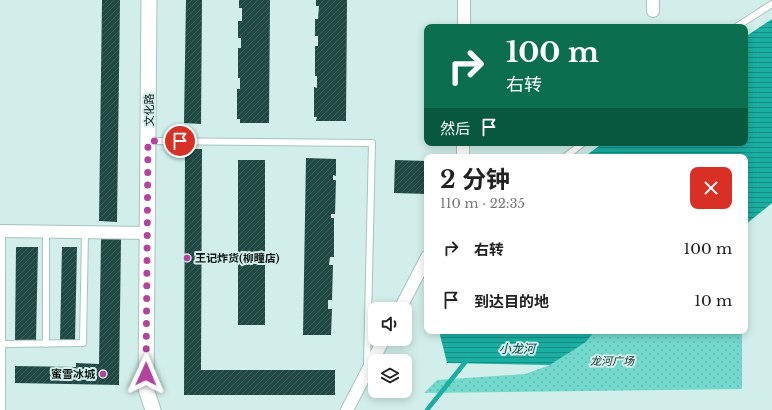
<!DOCTYPE html>
<html lang="zh">
<meta charset="utf-8">
<style>
body{margin:0;font-family:"Libre Baskerville","Noto Sans SC",serif;background:#f2f2f2;color:#222;height:100vh;display:flex;flex-direction:column;font-size:15px;white-space:nowrap}
*{box-sizing:border-box;margin:0}
p{font-size:13px;color:#767676}
.icon{flex:none;width:22px;height:22px;fill:none;stroke:currentColor;stroke-width:2;stroke-linecap:round;stroke-linejoin:round}
.map{position:relative;flex:1;overflow:hidden}
.sheet{position:absolute;left:424px;top:154px;width:324px;height:180px;display:flex;flex-direction:column;background:#fff;border-radius:8px;box-shadow:0 2px 10px #0003}
.sheet>*{flex:none}
.top-card{position:absolute;left:424px;top:24px;width:324px;height:122px;border-radius:8px;box-shadow:0 2px 10px #0003;background:#0b6e4f;color:#fff;overflow:hidden}
.buttons{position:absolute;left:368px;top:302px;display:grid;gap:8px}
.buttons a{display:grid;place-items:center;width:44px;height:44px;border-radius:8px;background:#fff;box-shadow:0 2px 10px #0003;font-size:20px}
.pin{position:absolute;display:grid;place-items:center;width:34px;height:34px;color:#fff;margin:-17px;border:2px solid #fff;border-radius:50%;box-shadow:0 1px 4px #0007}
.me{position:absolute;width:44px;margin:-22px;rotate:1deg;stroke-linejoin:round;filter:drop-shadow(0 0 3px #0008)}
.turn{display:flex;align-items:center;gap:14px;height:84px;padding:0 16px;font-size:18px}
.turn .icon{width:52px;height:52px;stroke-width:2.5}
.turn b{display:block;font-size:28px;line-height:34px}
.then{display:flex;align-items:center;height:38px;padding:0 16px;background:#0003;gap:8px;font-size:15px}
.round{display:grid;place-items:center;flex:none;width:42px;height:42px;border-radius:8px;background:#f2f2f2}
.summary{display:flex;align-items:center;justify-content:space-between;height:68px;padding:0 16px}
h1{font-size:24px;font-weight:700;line-height:30px}
ul{padding:0;list-style:none}
li{display:flex;align-items:center;gap:12px;height:52px;padding:0 16px}
li div{flex:1}
li b{display:block;font-size:15px}
li em{font-style:normal}
.map>svg:first-child{display:block}
</style>
<div class="map">
<svg width="772" height="410" viewBox="0 0 772 410">
<defs>
<pattern id="park-dots" width="8" height="8" patternUnits="userSpaceOnUse"><rect width="8" height="8" fill="#73d9cd"/><path d="M2 2h.1M6 6h.1" fill="none" stroke="#62baaf" stroke-width="1.8" stroke-linecap="round"/></pattern>
<pattern id="water-rules" width="6" height="5" patternUnits="userSpaceOnUse"><rect width="6" height="5" fill="#1aafa2"/><path d="M0 2.5h6" fill="none" stroke="#158d83"/></pattern>
<pattern id="building-hatch" width="6" height="6" patternUnits="userSpaceOnUse"><rect width="6" height="6" fill="#204944"/><path d="M-1 1l2-2M0 6l6-6M5 7l2-2" fill="none" stroke="#3e5f5b"/></pattern>
</defs>
<rect width="100%" height="100%" fill="#d1eeea"/>
<path fill="url(#park-dots)" d="M595,331h147v58l-318,4 13,-13 88,-6 25,-9 36,-23z"/>
<g fill="url(#water-rules)">
<path d="M772,19v184l-27,22v-68h-161l19,-14h142v-106z"/>
<path d="M439,331h156l-9,11 -36,23 -103,-2z"/>
</g>
<g fill="none" stroke-linecap="round" stroke-linejoin="round">
<path stroke="#1aafa2" stroke-width="4.5" d="M427,410l40,-50"/>
</g>
<g fill="url(#building-hatch)">
<path d="M102,0h18l-3,222 -18,-1z"/>
<path d="M186,0h16l-1,124 -17,-1z"/>
<path d="M239,0h31l-1,123h-29v-4h-3v-30h3v-11h-2v-30h3v-10h-3v-17h4v-13h-3z"/>
<path d="M316,0h31l-1,121h-30l1,-4h-3v-30l3,1v-12h-2v-30h3v-10h-3v-17h3l1,-13h-3z"/>
<path d="M185,149h17l-1,221h134v25h-151z"/>
<path d="M306,158l30,1v17l-3,-1v5h3l-1,34h-4v4h3v39h-4l-1,8h4l-1,35h-4v9h4l-1,26h-28z"/>
<rect x="238" y="160" width="27" height="165"/>
<path d="M395,160l32,1v33l-33,-1z"/>
<path d="M101,239h20l-2,146 -104,-2v-17l61,1v-4l23,1z"/>
<path d="M16,247h22l-2,93h-21z"/>
<path d="M62,247h15l-2,94h-15z"/>
</g>
<g fill="none" stroke-linecap="round" stroke-linejoin="round">
<g stroke="#a7c3bf" stroke-width="8">
<g id="service">
<path d="M736,27l36,-23"/>
<path d="M148,141l224,2 -5,222"/>
<path d="M565,157l18,-14"/>
<path d="M2,231v179"/>
<path d="M46,231v113"/>
<path d="M0,344l83,-1 2,-111"/>
</g>
</g>
<g stroke="#a7c3bf" stroke-width="14">
<g id="minor">
<path d="M653,0v11"/>
<path d="M464,27v-27"/>
<path d="M463,157v-14"/>
<path d="M0,231l148,2"/>
<path d="M400,309l27,-52"/>
<path d="M347,410l37,-71"/>
</g>
</g>
<g stroke="#a7c3bf" stroke-width="17">
<path id="tertiary" d="M149,0l-3,389 7,21"/>
</g>
<use href="#service" stroke="#fff" stroke-width="6"/>
<use href="#minor" stroke="#fff" stroke-width="12"/>
<use href="#tertiary" stroke="#fff" stroke-width="15"/>
</g>
<g fill="none" stroke-linecap="round" stroke-linejoin="round">
<path stroke="#b3439f" stroke-width="7" stroke-dasharray="0 12.6" d="M146,374l2,-233h32"/>
</g>
<g fill="#b3439f" stroke="#d1eeea" stroke-width="1.5">
<circle cx="187" cy="258" r="4"/>
<circle cx="103" cy="374" r="4"/>
</g>
<g text-anchor="middle" dominant-baseline="central" stroke-width="4" stroke-linejoin="round" paint-order="stroke">
<g font-size="11" fill="#0b1614" stroke="#d1eeea">
<text transform="translate(149 110) rotate(-90)">文化路</text>
</g>
<g font-size="11" font-weight="bold" fill="#0b1614" stroke="#d1eeea" text-anchor="start">
<text x="195" y="258">王记炸货(柳疃店)</text>
<text x="95" y="374" text-anchor="end">蜜雪冰城</text>
</g>
<g font-size="11" font-style="italic" fill="#182f2c" stroke="#d1eeea">
<text x="612" y="361">龙河广场</text>
</g>
<g font-size="12" font-style="italic" fill="#01403b" stroke="#d1eeea">
<text x="517" y="348">小龙河</text>
</g>
</g>
</svg>
<div class="buttons">
<a><svg class="icon" aria-label="sound" viewBox="0 0 24 24"><path d="M4 9h4l5-4v14l-5-4H4zM17 9q2 3 0 6"/></svg></a>
<a><svg class="icon" aria-label="layers" viewBox="0 0 24 24"><path d="M12 4l9 5-9 5-9-5zM3 14l9 5 9-5"/></svg></a>
</div>
<div class="pin" style="left:180px;top:141px;background:#d93025"><svg class="icon" aria-label="arrive" viewBox="0 0 24 24"><path d="M6 21V4h12l-3 4 3 4H6"/></svg></div>
<svg class="me" style="left:146px;top:374px" viewBox="-20 -20 40 40"><path d="M0-17L14 15 0 8-14 15z" fill="#b3439f" stroke="#fff" stroke-width="4"/></svg>
<div class="top-card">
<div class="turn"><svg class="icon" aria-label="right" viewBox="0 0 24 24"><path d="M7 20v-9h11M14 6l5 5-5 5"/></svg><div><b>100 m</b>右转</div></div>
<div class="then">然后<svg class="icon" aria-label="arrive" viewBox="0 0 24 24"><path d="M6 21V4h12l-3 4 3 4H6"/></svg></div>
</div>
<section class="sheet">
<div class="summary"><div><h1>2 分钟</h1><p>110 m · 22:35</p></div><a class="round" style="background:#d93025;color:#fff"><svg class="icon" aria-label="close" viewBox="0 0 24 24"><path d="M6 6l12 12M18 6L6 18"/></svg></a></div>
<ul>
<li><svg class="icon" aria-label="right" viewBox="0 0 24 24"><path d="M7 20v-9h11M14 6l5 5-5 5"/></svg><div><b>右转</b></div><em>100 m</em></li>
<li><svg class="icon" aria-label="arrive" viewBox="0 0 24 24"><path d="M6 21V4h12l-3 4 3 4H6"/></svg><div><b>到达目的地</b></div><em>10 m</em></li>
</ul>
</section>
</div>
